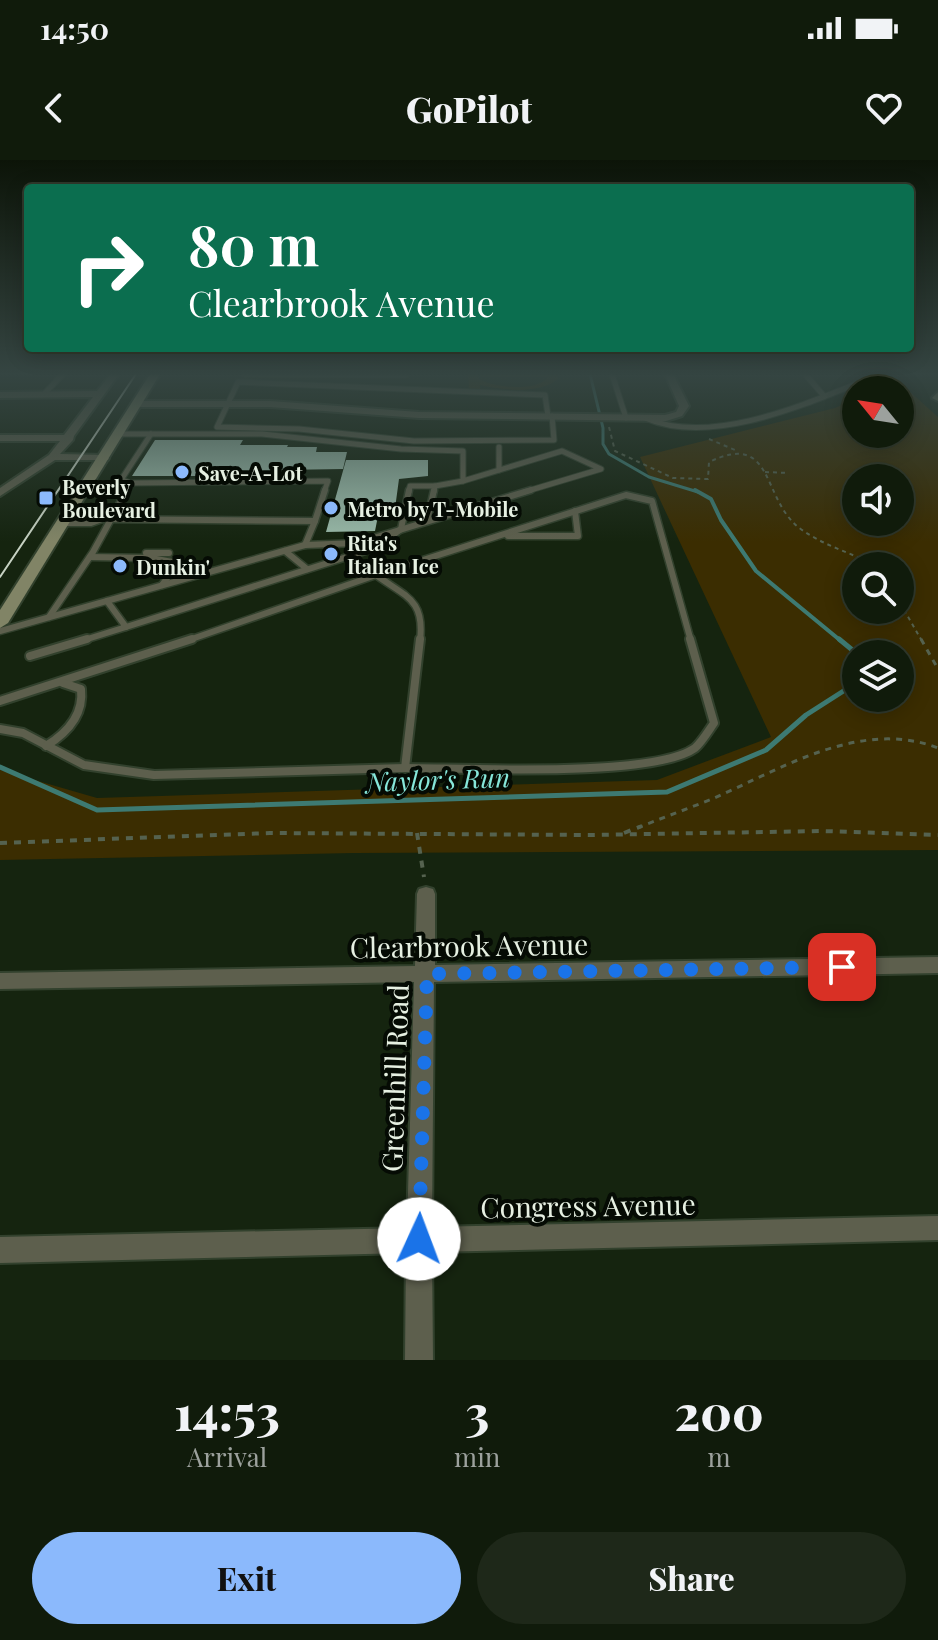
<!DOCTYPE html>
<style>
body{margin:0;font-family:"Playfair Display",serif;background:#1e2819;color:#f1f3f6;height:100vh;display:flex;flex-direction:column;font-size:30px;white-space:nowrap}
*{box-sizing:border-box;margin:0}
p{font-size:26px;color:#9ca19d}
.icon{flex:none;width:44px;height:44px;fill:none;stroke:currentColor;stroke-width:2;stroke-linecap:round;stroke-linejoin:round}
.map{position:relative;height:1200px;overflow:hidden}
.side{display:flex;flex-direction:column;background:#101b0b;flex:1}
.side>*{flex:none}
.hud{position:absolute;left:24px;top:24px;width:890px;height:168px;border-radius:8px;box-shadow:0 4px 20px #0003,0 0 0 2px #30392c;background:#0b6e4f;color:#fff;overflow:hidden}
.needle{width:52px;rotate:300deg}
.fabs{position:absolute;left:842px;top:216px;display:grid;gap:16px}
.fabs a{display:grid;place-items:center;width:72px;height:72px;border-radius:50%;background:#101b0b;box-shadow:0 4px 20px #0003,0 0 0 2px #30392c;font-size:40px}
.pin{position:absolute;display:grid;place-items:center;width:68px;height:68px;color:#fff;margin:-34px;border-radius:16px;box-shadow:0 4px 12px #0006}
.me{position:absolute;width:88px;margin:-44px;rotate:2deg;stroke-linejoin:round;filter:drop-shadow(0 0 6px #0008)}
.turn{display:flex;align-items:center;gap:28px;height:168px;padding:0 32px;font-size:36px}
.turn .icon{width:104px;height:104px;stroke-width:2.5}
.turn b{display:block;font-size:56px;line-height:68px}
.eta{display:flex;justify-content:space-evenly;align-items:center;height:136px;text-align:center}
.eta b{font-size:48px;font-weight:800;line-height:56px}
.primary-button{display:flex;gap:16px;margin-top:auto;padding:16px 32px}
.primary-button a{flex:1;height:92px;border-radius:48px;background:#8bb9fc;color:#111;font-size:32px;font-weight:800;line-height:92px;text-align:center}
.primary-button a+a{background:#1e2819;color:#f1f3f6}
.status{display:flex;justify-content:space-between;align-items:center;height:56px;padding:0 40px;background:#101b0b;direction:ltr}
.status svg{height:22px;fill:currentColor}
header{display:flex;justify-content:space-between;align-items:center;height:104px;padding:0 32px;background:#101b0b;font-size:36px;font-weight:800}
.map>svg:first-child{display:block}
</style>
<div class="status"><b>14:50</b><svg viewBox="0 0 49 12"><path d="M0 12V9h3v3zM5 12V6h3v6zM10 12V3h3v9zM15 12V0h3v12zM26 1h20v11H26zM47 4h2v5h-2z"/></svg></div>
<header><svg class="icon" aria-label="back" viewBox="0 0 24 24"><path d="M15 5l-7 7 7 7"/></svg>GoPilot<svg class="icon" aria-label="heart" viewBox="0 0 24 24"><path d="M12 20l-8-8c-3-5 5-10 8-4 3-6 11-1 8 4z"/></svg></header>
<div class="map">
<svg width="938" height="1200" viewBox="0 0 938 1200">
<rect width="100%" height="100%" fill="#15240f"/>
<g fill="#3b2d01" fill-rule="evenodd">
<path d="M468,214h10l1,5c16,9 58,13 69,-2h-68v-3h77l1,5c-20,16 -55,11 -78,6v4h-11z"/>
<path d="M898,221l40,36v433l-584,3 -354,7v-90l97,28 560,-18 114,-43 -131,-280 195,-49 21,-9v35h44v-44h-23zM856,318h44v44h-44zM900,406v44h-44v-44zM900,494v44h-44v-44z"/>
</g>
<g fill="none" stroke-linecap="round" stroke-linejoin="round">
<path stroke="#3d7a72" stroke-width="3" d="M590,214l13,54v16l6,10 40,23 49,15"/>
<path stroke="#3d7a72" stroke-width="4" d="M695,330l16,9 10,21 35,51 85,70"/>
<g stroke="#3d7a72" stroke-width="5">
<path d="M839,479l17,14v4"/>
<path d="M0,607l97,43 570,-18 99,-42 40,-35 50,-32"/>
</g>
</g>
<g fill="#99b9a8">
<path d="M155,280h88l-3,5h48l-1,2h30l-1,5h31l-4,17 -62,1 -2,4 -23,2h-124z"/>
<path d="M346,300h82v16l-29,3 -5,37h-16l-3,15 -49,1z"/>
</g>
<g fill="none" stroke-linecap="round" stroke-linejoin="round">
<g stroke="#32412d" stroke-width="7">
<g id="service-far2">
<path d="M244,214l162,1"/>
<path d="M612,214l14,44"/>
<path d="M805,214l19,22"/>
<path d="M44,234l19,-20"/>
<path d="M548,256l-3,-21 -307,-13 -21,45 82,2 115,12 140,-1 -2,-24"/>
<path d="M645,258c70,30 169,-18 236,-44"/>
<path d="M118,274h144l139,15 62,2v30l99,-30 39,18 -77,23"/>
<path d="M499,287v23"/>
<path d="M131,323l-10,-3 30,-46"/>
<path d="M435,326l28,-5"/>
<path d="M126,332l5,-9 197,-2 -4,11"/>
<path d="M409,332l1,-6h25l-1,6"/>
</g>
</g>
<g stroke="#32412d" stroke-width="9">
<g id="service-far1">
<path d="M102,359l213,2 -10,24"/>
<path d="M315,361l10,-31"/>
<path d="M427,361l7,-31"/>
<path d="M63,363h28l11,-4 -5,-4h-29"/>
<path d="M508,376h70l-3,-25"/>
<path d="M285,391l22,18"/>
<path d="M146,393h23"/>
<path d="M90,397l61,1 21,4 1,8 -11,15"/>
<path d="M49,457l44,-65 34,-62"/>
<path d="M126,467l249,-79 26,-19 8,-39"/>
<path d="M0,471l305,-86 52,-2 174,-53"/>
<path d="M81,481l45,-14 -19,-26"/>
<path d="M186,481l190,-66"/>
<path d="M420,481c5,-42 -14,-44 -44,-66l250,-80 26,6 39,140"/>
</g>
</g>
<g stroke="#32412d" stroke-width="12">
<g id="service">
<path d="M30,496l57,-17"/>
<path d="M0,541l192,-62"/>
<path d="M0,569l23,4 61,32 70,10 251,-7"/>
<path d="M46,586c21,-13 38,-31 35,-57l-18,-6"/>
<path d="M405,608c58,0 249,10 290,-20 7,-6 14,-18 19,-25l-24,-84"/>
<path d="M405,608l15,-129"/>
</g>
</g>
<g stroke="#32412d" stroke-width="4">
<g id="minor">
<path d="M111,214h8l-45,62 -1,4 -13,14 44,1 5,3 -1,2h-53l-55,36v-8l49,-33 11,-14h-60v-6h64l29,-38 -93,1v-6l97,-1z"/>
<path d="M665,214h8l16,32 -7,10 -16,5 -247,-3 -149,-11h-134l-5,-3 5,-3h134l149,11 246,3 11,-3 3,-6z"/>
<path d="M426,727l7,2 2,5v71l503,-8v16l-504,9 -2,245 506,-11v24l-506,12 1,108h-28l1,-107 -406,10v-26l407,-9 7,-246 -414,7v-16l415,-7 2,-72 2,-5z"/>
</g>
</g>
<g stroke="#32412d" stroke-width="4">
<g id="secondary">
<path d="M150,214h10l-152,249 -8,5v-18z"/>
<path d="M938,232v9l-6,-3z"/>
</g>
</g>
<g stroke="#55624f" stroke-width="2" stroke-dasharray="4 4" stroke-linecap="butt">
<path d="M609,267l6,24 58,27 35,1 1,-17c65,-31 52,34 89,65 23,18 54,26 79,39"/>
<path d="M709,279l26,11"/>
<path d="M765,312l24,1"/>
<path d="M900,443l22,38"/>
</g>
<g stroke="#55624f" stroke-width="3" stroke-dasharray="6 6" stroke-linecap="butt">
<path d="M921,479l17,30"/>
<path d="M637,668c25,-10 50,-19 75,-29 69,-30 149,-81 226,-51"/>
</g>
<g stroke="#55624f" stroke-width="4" stroke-dasharray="7 7" stroke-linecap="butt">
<path d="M417,673l7,44"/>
<path d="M624,673l18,-7"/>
<path d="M0,683l270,-10 319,2 233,-4 116,4"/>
</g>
<use href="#service-far2" stroke="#5d5f4d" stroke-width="5"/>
<use href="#service-far1" stroke="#5d5f4d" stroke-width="6"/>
<use href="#service" stroke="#5d5f4d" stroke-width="8"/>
<use href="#minor" fill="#5d5f4d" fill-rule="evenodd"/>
<use href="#secondary" fill="#818466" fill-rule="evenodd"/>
<path stroke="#c7d2c3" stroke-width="2" d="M0,417l136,-203"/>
</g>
<linearGradient id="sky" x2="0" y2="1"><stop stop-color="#0c1408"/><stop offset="0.56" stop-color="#354542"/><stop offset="1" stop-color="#354542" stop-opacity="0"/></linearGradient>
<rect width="938" height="382" fill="url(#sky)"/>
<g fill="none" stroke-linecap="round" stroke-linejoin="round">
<path stroke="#1a73e8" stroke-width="14" stroke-dasharray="0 25.2" d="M419,1079l8,-265 415,-7"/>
</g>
<g fill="#8bb9fc" stroke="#050b04" stroke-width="3">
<circle cx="182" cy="312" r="8"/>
<rect x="38" y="330" width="16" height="16" rx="4"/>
<circle cx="331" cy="348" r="8"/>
<circle cx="331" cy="394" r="8"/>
<circle cx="120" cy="406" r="8"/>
</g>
<g text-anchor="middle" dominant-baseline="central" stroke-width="8" stroke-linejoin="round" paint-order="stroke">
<g font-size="20" font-weight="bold" fill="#e6f0e2" stroke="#050b04" text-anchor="start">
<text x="198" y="312">Save-A-Lot</text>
<text x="62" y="326">Beverly<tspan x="62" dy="23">Boulevard</tspan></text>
<text x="347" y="348">Metro by T-Mobile</text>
<text x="347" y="382">Rita's<tspan x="347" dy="23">Italian Ice</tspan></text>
<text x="136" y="406">Dunkin'</text>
</g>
<g font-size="26" font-style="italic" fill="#86e7da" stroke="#050b04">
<text transform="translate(438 619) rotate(-2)">Naylor's Run</text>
</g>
<g font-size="28" fill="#e6f0e2" stroke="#050b04">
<text transform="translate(469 785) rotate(-1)">Clearbrook Avenue</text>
<text transform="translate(394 918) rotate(-88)">Greenhill Road</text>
<text transform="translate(588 1045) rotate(-1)">Congress Avenue</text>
</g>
</g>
</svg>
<div class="fabs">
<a><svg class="needle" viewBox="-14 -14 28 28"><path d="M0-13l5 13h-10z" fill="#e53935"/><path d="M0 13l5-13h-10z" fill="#9ca19d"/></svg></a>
<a><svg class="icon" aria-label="sound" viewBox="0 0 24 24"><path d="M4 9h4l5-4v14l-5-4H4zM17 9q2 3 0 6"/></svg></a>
<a><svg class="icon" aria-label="search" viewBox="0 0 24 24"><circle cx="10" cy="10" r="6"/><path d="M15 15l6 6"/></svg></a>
<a><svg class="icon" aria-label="layers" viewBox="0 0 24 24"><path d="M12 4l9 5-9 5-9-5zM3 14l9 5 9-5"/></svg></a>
</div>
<div class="pin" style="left:842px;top:807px;background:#d93025"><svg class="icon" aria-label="arrive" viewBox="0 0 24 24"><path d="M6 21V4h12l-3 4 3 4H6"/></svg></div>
<svg class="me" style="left:419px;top:1079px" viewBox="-20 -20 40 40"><circle r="19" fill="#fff"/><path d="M0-13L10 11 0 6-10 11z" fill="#1a73e8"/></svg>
<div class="hud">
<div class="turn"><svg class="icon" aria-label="right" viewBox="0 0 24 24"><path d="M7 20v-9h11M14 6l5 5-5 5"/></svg><div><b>80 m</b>Clearbrook Avenue</div></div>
</div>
</div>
<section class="side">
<div class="eta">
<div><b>14:53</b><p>Arrival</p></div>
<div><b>3</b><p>min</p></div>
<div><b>200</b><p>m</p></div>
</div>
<div class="primary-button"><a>Exit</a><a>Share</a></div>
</section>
